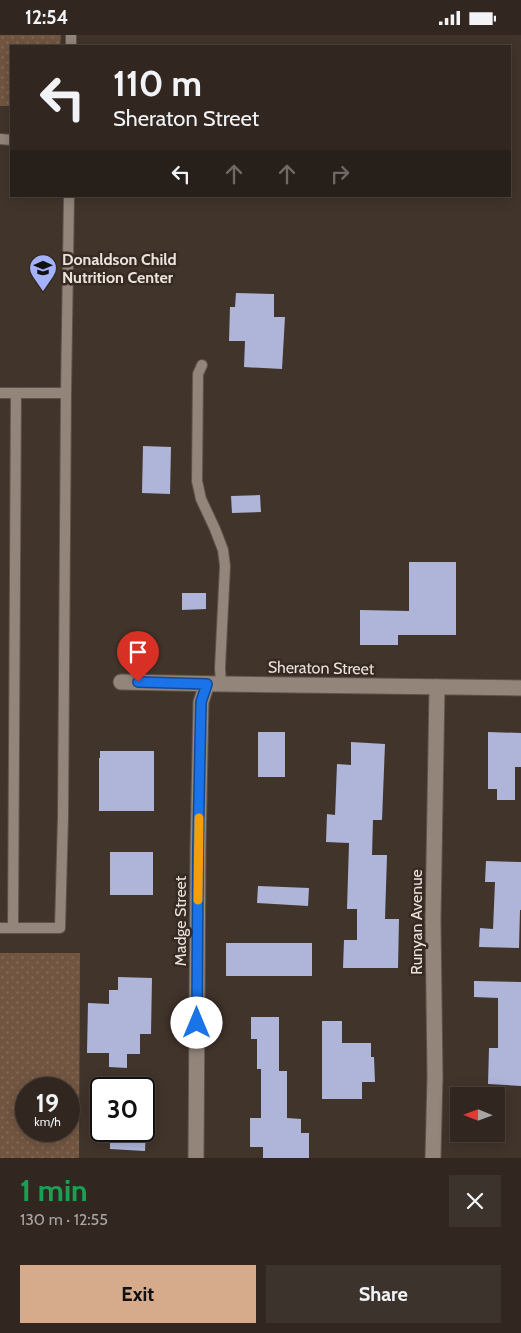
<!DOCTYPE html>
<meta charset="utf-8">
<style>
body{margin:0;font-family:Cabin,sans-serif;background:#3d332d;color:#f1f3f6;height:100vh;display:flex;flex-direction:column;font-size:19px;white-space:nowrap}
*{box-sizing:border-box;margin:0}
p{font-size:16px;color:#a8a5a5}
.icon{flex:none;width:28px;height:28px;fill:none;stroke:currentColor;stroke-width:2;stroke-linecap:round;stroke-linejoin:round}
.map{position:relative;height:1123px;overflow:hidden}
.panel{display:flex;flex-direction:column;background:#312720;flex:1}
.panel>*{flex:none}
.hud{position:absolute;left:10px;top:10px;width:501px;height:152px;border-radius:0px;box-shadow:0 2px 12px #0003,0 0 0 1px #4c443e;background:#312720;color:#f1f3f6;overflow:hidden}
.needle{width:32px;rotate:271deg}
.tools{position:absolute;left:450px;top:1052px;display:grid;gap:10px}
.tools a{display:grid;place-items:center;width:55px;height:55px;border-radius:0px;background:#312720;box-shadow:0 2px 12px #0003,0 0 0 1px #4c443e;font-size:25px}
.speed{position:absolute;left:15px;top:1042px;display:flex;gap:10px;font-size:25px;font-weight:700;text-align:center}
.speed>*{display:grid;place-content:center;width:65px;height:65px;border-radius:50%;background:#312720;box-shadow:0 2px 12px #0003,0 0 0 1px #4c443e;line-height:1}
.speed small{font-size:12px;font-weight:400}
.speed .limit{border:2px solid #111;border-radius:8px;background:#fff;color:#111}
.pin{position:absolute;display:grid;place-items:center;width:42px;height:42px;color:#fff;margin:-51px -21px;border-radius:50% 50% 50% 0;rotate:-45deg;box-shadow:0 0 5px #0007}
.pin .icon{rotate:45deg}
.me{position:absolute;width:55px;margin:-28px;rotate:0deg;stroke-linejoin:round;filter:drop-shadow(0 0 4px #0008)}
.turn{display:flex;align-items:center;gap:18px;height:105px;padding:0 20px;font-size:22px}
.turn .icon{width:65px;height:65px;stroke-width:2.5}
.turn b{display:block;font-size:35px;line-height:42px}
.lanes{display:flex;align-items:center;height:48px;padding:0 20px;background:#0003;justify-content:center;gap:25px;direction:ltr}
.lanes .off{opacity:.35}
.round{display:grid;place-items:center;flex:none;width:52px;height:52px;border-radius:0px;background:#3d332d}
.summary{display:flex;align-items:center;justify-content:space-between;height:85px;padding:0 20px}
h1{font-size:30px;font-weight:700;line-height:38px;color:#1e9e55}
.action{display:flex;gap:10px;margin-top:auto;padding:10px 20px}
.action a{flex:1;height:58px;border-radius:0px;background:#d6ab8b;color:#111;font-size:20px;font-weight:700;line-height:58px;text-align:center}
.action a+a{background:#3d332d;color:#f1f3f6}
.status{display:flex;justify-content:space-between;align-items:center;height:35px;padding:0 25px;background:#312720;direction:ltr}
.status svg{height:14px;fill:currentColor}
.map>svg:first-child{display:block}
</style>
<div class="status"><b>12:54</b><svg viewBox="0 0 49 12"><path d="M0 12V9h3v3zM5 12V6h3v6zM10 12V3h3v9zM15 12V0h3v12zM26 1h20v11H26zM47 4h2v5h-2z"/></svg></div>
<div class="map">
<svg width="521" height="1123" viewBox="0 0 521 1123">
<defs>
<pattern id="grass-dots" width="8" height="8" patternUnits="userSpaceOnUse" patternTransform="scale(1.25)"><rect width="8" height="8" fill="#715540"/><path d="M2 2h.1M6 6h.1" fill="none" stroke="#856d5b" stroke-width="1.8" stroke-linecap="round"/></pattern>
</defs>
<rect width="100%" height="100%" fill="#41342b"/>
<g fill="url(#grass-dots)" fill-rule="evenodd">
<path d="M0,0h61l-1,11h-49v60h-11z"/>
<path d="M0,918h80l-1,205h-79zM26,1054h43v42h-43z"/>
</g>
<g fill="#aeb5d9">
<path d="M236,258l38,1v23h11l-3,52 -38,-2 1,-26h-16l1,-34h5z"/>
<path d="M143,411l28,1 -1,47 -28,-1z"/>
<path d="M260,460l1,17 -29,1 -1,-17z"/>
<path d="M409,527h47v73h-58v10h-38v-35l49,1z"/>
<path d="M182,558h24v16l-24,1z"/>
<rect x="258" y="697" width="27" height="45"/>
<path d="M488,697l33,1v34h-6v33h-18v-11h-9z"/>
<path d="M351,707l34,2 -3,76h-9l-1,35h15l-2,64h14l-1,49h-55l1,-28h13v-31h-10l2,-66 -23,-1 1,-28 8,1 2,-51 14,1z"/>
<path d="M100,716h54v60h-55v-53h1z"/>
<rect x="110" y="817" width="43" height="43"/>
<path d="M486,826l35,1v48h-1l-1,38 -40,-1 1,-19 13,1 2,-47h-10z"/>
<path d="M258,851l51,2 -1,18 -51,-3z"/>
<rect x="226" y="908" width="86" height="33"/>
<path d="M118,942l34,1 -1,56h-11v20h-13v14l-18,-1v-14h-22l1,-50 21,1v-14h9z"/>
<path d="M474,946l47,1v104l-33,-2 1,-36h9v-50l-24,-1z"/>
<path d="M251,982h28v54h8v47l14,1v14h8v25h-46v-11h-13v-29h11v-49h-4v-30h-6z"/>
<path d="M322,986h20v22h29v14h3l1,25h-13v17h-40z"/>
<path d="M110,1096h36l-1,20 -35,-2z"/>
</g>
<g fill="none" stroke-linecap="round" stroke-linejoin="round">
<g stroke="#5e534c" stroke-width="12">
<g id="lane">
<path d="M71,11v-11"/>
<path d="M0,104l11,1"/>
<path d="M202,330l-4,9 -1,107 4,18 14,30 8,21 2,16 -5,102 1,16"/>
<path d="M0,358h66l-3,424 -3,111h-60"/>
<path d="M66,358l3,-197"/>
<path d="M13,893l3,-535"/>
</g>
</g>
<g stroke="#5e534c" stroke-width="17">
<g id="street">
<path d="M121,647l100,2 300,4"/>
<path d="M196,1123l2,-310 3,-146 6,-18"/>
<path d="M433,1123l2,-82 -2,-155 4,-234"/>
</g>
</g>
<use href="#lane" stroke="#93857a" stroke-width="10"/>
<use href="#street" stroke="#93857a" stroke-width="15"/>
</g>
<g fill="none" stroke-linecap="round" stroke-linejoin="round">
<g stroke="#114b97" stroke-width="12">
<path id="route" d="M138,647l69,2 -6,18 -3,146 -1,175"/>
</g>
<use href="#route" stroke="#1a73e8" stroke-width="9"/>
<path stroke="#f59e0b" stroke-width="9" d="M198,865l1,-82"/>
</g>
<defs>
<g id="school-pin" transform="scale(1.4375)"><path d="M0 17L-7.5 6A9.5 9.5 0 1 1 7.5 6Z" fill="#a4b2fc" stroke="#362a22"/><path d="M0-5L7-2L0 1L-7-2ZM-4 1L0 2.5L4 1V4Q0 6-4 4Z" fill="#111"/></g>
</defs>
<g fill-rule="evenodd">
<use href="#school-pin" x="43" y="233"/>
</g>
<g text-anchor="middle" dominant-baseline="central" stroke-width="5" stroke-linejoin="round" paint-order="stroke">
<g font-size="16" font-weight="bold" fill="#eae2dc" stroke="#362a22" text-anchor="start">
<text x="62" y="224">Donaldson Child<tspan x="62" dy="18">Nutrition Center</tspan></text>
</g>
<g font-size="16" fill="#eae2dc" stroke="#362a22">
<text transform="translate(321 633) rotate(1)">Sheraton Street</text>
<text transform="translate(180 886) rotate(-90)">Madge Street</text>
<text transform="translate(416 887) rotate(-90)">Runyan Avenue</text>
</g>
</g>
</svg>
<div class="tools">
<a><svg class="needle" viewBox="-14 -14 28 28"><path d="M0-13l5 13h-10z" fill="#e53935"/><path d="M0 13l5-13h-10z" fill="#a8a5a5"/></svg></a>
</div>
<div class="speed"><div>19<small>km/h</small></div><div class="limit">30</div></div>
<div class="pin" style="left:138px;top:647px;background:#d93025"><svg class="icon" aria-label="arrive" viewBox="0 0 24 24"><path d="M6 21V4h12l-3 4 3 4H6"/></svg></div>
<svg class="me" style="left:197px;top:988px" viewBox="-20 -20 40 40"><circle r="19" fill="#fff"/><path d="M0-13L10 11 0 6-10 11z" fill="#1a73e8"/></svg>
<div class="hud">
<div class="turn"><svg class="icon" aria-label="left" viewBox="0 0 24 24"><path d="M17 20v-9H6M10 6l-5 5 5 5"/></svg><div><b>110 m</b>Sheraton Street</div></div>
<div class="lanes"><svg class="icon" aria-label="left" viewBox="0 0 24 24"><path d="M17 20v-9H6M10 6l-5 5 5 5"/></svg><svg class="icon off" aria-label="ahead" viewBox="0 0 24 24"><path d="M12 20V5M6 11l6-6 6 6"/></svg><svg class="icon off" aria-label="ahead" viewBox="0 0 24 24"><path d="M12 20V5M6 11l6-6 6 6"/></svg><svg class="icon off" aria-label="right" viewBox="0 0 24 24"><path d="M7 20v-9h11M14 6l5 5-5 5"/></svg></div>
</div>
</div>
<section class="panel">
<div class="summary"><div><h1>1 min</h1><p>130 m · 12:55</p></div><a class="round"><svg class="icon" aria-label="close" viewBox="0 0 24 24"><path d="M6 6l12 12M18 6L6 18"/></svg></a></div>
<div class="action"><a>Exit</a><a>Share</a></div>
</section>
